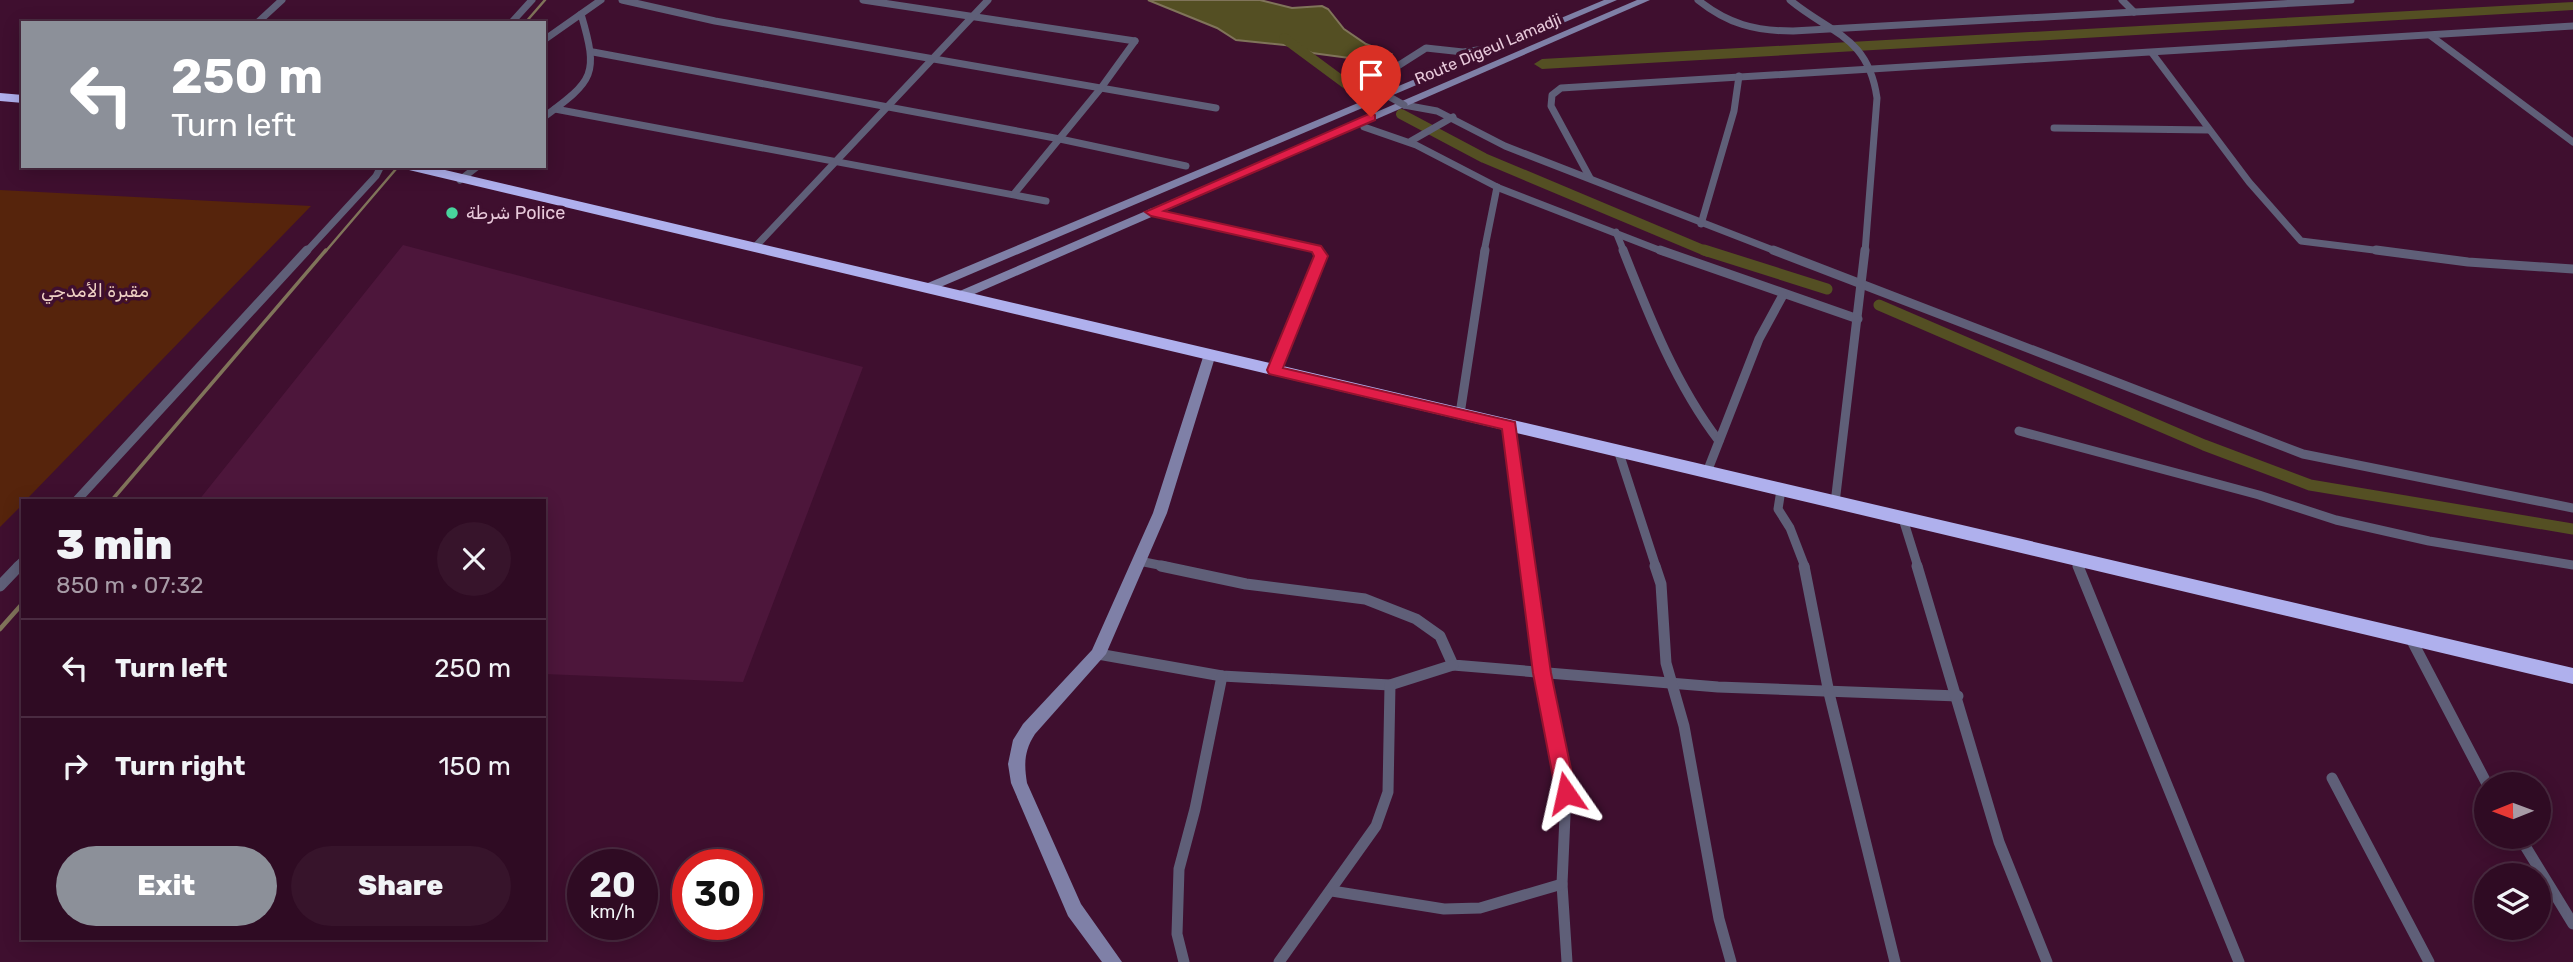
<!DOCTYPE html>
<meta charset="utf-8">
<style>
body{margin:0;font-family:Rubik,"Noto Naskh Arabic",sans-serif;background:#37142b;color:#f1f3f6;height:100vh;display:flex;flex-direction:column;font-size:26px;white-space:nowrap}
*{box-sizing:border-box;margin:0}
p{font-size:23px;color:#a79ba6}
.icon{flex:none;width:38px;height:38px;fill:none;stroke:currentColor;stroke-width:2;stroke-linecap:round;stroke-linejoin:round}
.map{position:relative;flex:1;overflow:hidden}
.drawer{position:absolute;left:21px;top:499px;width:525px;height:441px;display:flex;flex-direction:column;background:#2f0b23;border-radius:0px;box-shadow:0 4px 18px #0003,0 0 0 2px #4a2b41}
.drawer>*{flex:none}
.banner{position:absolute;left:21px;top:21px;width:525px;height:147px;border-radius:0px;box-shadow:0 4px 18px #0003,0 0 0 2px #4a2b41;background:#8c9099;color:#fff;overflow:hidden}
.needle{width:46px;rotate:269deg}
.controls{position:absolute;left:2474px;top:772px;display:grid;gap:14px}
.controls a{display:grid;place-items:center;width:77px;height:77px;border-radius:50%;background:#2f0b23;box-shadow:0 4px 18px #0003,0 0 0 2px #4a2b41;font-size:35px}
.speed{position:absolute;left:567px;top:849px;display:flex;gap:14px;font-size:35px;font-weight:700;text-align:center}
.speed>*{display:grid;place-content:center;width:91px;height:91px;border-radius:50%;background:#2f0b23;box-shadow:0 4px 18px #0003,0 0 0 2px #4a2b41;line-height:1}
.speed small{font-size:18px;font-weight:400}
.speed .limit{border:10px solid #d22;background:#fff;color:#111}
.pin{position:absolute;display:grid;place-items:center;width:60px;height:60px;color:#fff;margin:-72px -30px;border-radius:50% 50% 50% 0;rotate:-45deg;box-shadow:0 0 7px #0007}
.pin .icon{rotate:45deg}
.me{position:absolute;width:77px;margin:-38px;rotate:349deg;stroke-linejoin:round;filter:drop-shadow(0 0 5px #0008)}
.turn{display:flex;align-items:center;gap:24px;height:147px;padding:0 35px;font-size:32px}
.turn .icon{width:91px;height:91px;stroke-width:2.5}
.turn b{display:block;font-size:49px;line-height:60px}
.round{display:grid;place-items:center;flex:none;width:74px;height:74px;border-radius:37px;background:#37142b}
.overview{display:flex;align-items:center;justify-content:space-between;height:119px;padding:0 35px}
h1{font-size:42px;font-weight:800;line-height:52px}
.primary-button{display:flex;gap:14px;margin-top:auto;padding:14px 35px}
.primary-button a{flex:1;height:80px;border-radius:42px;background:#8c9099;color:#fff;font-size:28px;font-weight:800;line-height:80px;text-align:center}
.primary-button a+a{background:#37142b;color:#f1f3f6}
ul{padding:0;list-style:none}
li{display:flex;align-items:center;gap:21px;height:98px;padding:0 35px;border-top:2px solid #4a2b41}
li div{flex:1}
li b{display:block;font-size:26px}
li em{font-style:normal}
.map>svg:first-child{display:block}
</style>
<div class="map">
<svg width="2573" height="962" viewBox="0 0 2573 962">
<rect width="100%" height="100%" fill="#3f0f2f"/>
<path fill="#4d163b" d="M403,245l460,122 -120,315 -199,-8v-174h-345z"/>
<path fill="#56240c" d="M0,190l311,16 -285,294h-3v4l-23,23z"/>
<path fill="#544f23" stroke="#80745a" stroke-width="2" d="M1148,0h112l32,8 30,-2 6,3 16,20 22,15 25,10 -12,8 -67,-9 -18,-7 -58,-6 -19,-12z"/>
<g fill="none" stroke-linecap="round" stroke-linejoin="round">
<g stroke="#80745a" stroke-width="2.5">
<path d="M525,23l20,-23"/>
<path d="M325,252l71,-83"/>
</g>
<path stroke="#80745a" stroke-width="3.5" d="M112,500l214,-250"/>
<path stroke="#80745a" stroke-width="4.5" d="M0,629l23,-26"/>
<g stroke="#544f23" stroke-width="10">
<path d="M1284,38l73,54"/>
<path d="M1401,114l83,44 224,94"/>
</g>
<g stroke="#544f23" stroke-width="11">
<path d="M1704,250l123,39"/>
<path d="M1879,305l325,140 106,40 263,44"/>
</g>
<path fill="#544f23" fill-rule="evenodd" d="M2573,2v8l-1031,59 -8,-5 8,-5z"/>
<g stroke="#5f5f78" stroke-width="7">
<path d="M622,0l93,21 501,87"/>
<path d="M863,0l272,41"/>
<path d="M1698,0c30,24 57,31 95,31l558,-31"/>
<path d="M1790,0c41,34 78,36 87,98l-12,154"/>
<path d="M2122,0l12,12"/>
<path d="M257,23l25,-23"/>
<path d="M511,23l21,-23"/>
<path d="M2431,36l142,106"/>
<path d="M544,40l57,-40"/>
<path d="M593,52l467,87 126,27"/>
<path d="M2152,53l97,129 52,59 89,11"/>
<path d="M1381,92l-10,-9 55,-35 37,4 29,-4"/>
<path d="M1404,105l33,6 68,35 273,106"/>
<path d="M555,109l491,92"/>
<path d="M544,117c50,-37 55,-42 37,-103"/>
<path d="M1364,127l52,18 83,43 165,64"/>
<path d="M2054,128l155,2"/>
<path d="M1411,141l42,-24"/>
<path d="M1590,178l-39,-72 1,-11 9,-7 1012,-62"/>
<path d="M460,180l18,-14"/>
<path d="M1014,194l87,-106 34,-47"/>
<path d="M1151,212l166,37 2,3"/>
<path d="M1701,224l33,-113 5,-35"/>
<path d="M1616,232l8,20"/>
<path d="M755,247l233,-247"/>
<path d="M306,252l70,-76 5,-10"/>
<path d="M1484,252l13,-65"/>
</g>
<g stroke="#5f5f78" stroke-width="9">
<path d="M1623,250c26,66 53,135 96,191"/>
<path d="M1660,250l198,69"/>
<path d="M1773,250l530,204 270,54"/>
<path d="M2376,250l92,12 105,7"/>
<path d="M1274,370l47,-114 -3,-6"/>
<path d="M1460,414l25,-164"/>
<path d="M1509,426l19,141"/>
<path d="M2019,431l240,64 77,25 93,21 144,24"/>
<path d="M1618,450l38,117"/>
<path d="M1707,472l52,-133 24,-44"/>
<path d="M1781,490l-3,19 12,19 15,39"/>
<path d="M77,500l230,-250"/>
<path d="M1835,503l30,-253"/>
<path d="M1903,519l15,48"/>
<path d="M2075,558l4,9"/>
<path d="M1139,561l30,6"/>
<path d="M17,567l6,-6"/>
</g>
<g stroke="#5f5f78" stroke-width="11">
<path d="M1161,566l85,18 119,15 51,20 24,17 13,29 265,22 240,9"/>
<path d="M1528,566l14,107 24,120 -4,91 5,78"/>
<path d="M1655,566l6,18 5,79 18,63 35,193 12,43"/>
<path d="M1804,566l25,127 66,269"/>
<path d="M1917,566l82,276 48,120"/>
<path d="M2078,566l161,396"/>
<path d="M0,586l19,-20"/>
<path d="M2410,637l77,147"/>
<path d="M1098,654l124,22 168,9 63,-20"/>
<path d="M2332,778l97,184"/>
<path d="M2519,836l54,88"/>
<path d="M1332,891l112,18 36,-1 82,-24"/>
<path d="M1184,962l-7,-28 2,-65 16,-60 27,-133"/>
<path d="M1279,962l97,-136 12,-34 2,-107"/>
</g>
<g fill="#7f80a7" fill-rule="evenodd">
<path d="M1604,0h13l-686,291 -4,1 -6,-4 2,-3z"/>
<path d="M1637,0h13l-687,299 -4,1 -6,-4 2,-3z"/>
<path d="M1210,350l6,4 -49,159 -61,141 -71,80c-11,17 -11,30 -8,49l54,121 41,58h-20l-34,-46 -57,-133 -3,-19 5,-24 10,-16 69,-74 61,-137 51,-159z"/>
</g>
<g fill="#afb0ed" fill-rule="evenodd">
<path d="M0,93l23,2v8l-23,-2z"/>
<path d="M402,166h26l2145,502v16l-2164,-514z"/>
</g>
<path stroke="#5f5f78" stroke-width="7" d="M1381,92l23,13"/>
</g>
<path fill="#e11d48" stroke="#92132f" stroke-width="2" d="M1371,113l4,2v5l-211,91 157,35 7,10 -45,112 232,54 36,251 25,120 -3,6 -7,2 -7,-2 -3,-6 -23,-120 -31,-244 -233,-55 -2,-4 47,-114 -2,-4 -161,-36 -6,-4z"/>
<circle fill="#48d49d" stroke="#3f0f2f" stroke-width="2.5" cx="452" cy="213" r="7"/>
<g text-anchor="middle" dominant-baseline="central" stroke-width="7" stroke-linejoin="round" paint-order="stroke">
<g font-size="16" fill="#e8c9da" stroke="#3f0f2f">
<text transform="translate(1488 49) rotate(-23)">Route Digeul Lamadji</text>
</g>
<g font-size="18" fill="#e8c9da" stroke="#3f0f2f" text-anchor="start">
<text x="466" y="213">شرطة Police</text>
</g>
<g font-size="18" fill="#eed0c4" stroke="#3f0f2f">
<text x="95" y="291">مقبرة الأمدجي</text>
</g>
</g>
</svg>
<div class="controls">
<a><svg class="needle" viewBox="-14 -14 28 28"><path d="M0-13l5 13h-10z" fill="#e53935"/><path d="M0 13l5-13h-10z" fill="#a79ba6"/></svg></a>
<a><svg class="icon" aria-label="layers" viewBox="0 0 24 24"><path d="M12 4l9 5-9 5-9-5zM3 14l9 5 9-5"/></svg></a>
</div>
<div class="speed"><div>20<small>km/h</small></div><div class="limit">30</div></div>
<div class="pin" style="left:1371px;top:117px;background:#d93025"><svg class="icon" aria-label="arrive" viewBox="0 0 24 24"><path d="M6 21V4h12l-3 4 3 4H6"/></svg></div>
<svg class="me" style="left:1566px;top:793px" viewBox="-20 -20 40 40"><path d="M0-17L14 15 0 8-14 15z" fill="#e11d48" stroke="#fff" stroke-width="4"/></svg>
<div class="banner">
<div class="turn"><svg class="icon" aria-label="left" viewBox="0 0 24 24"><path d="M17 20v-9H6M10 6l-5 5 5 5"/></svg><div><b>250 m</b>Turn left</div></div>
</div>
<section class="drawer">
<div class="overview"><div><h1>3 min</h1><p>850 m · 07:32</p></div><a class="round"><svg class="icon" aria-label="close" viewBox="0 0 24 24"><path d="M6 6l12 12M18 6L6 18"/></svg></a></div>
<ul>
<li><svg class="icon" aria-label="left" viewBox="0 0 24 24"><path d="M17 20v-9H6M10 6l-5 5 5 5"/></svg><div><b>Turn left</b></div><em>250 m</em></li>
<li><svg class="icon" aria-label="right" viewBox="0 0 24 24"><path d="M7 20v-9h11M14 6l5 5-5 5"/></svg><div><b>Turn right</b></div><em>150 m</em></li>
</ul>
<div class="primary-button"><a>Exit</a><a>Share</a></div>
</section>
</div>
